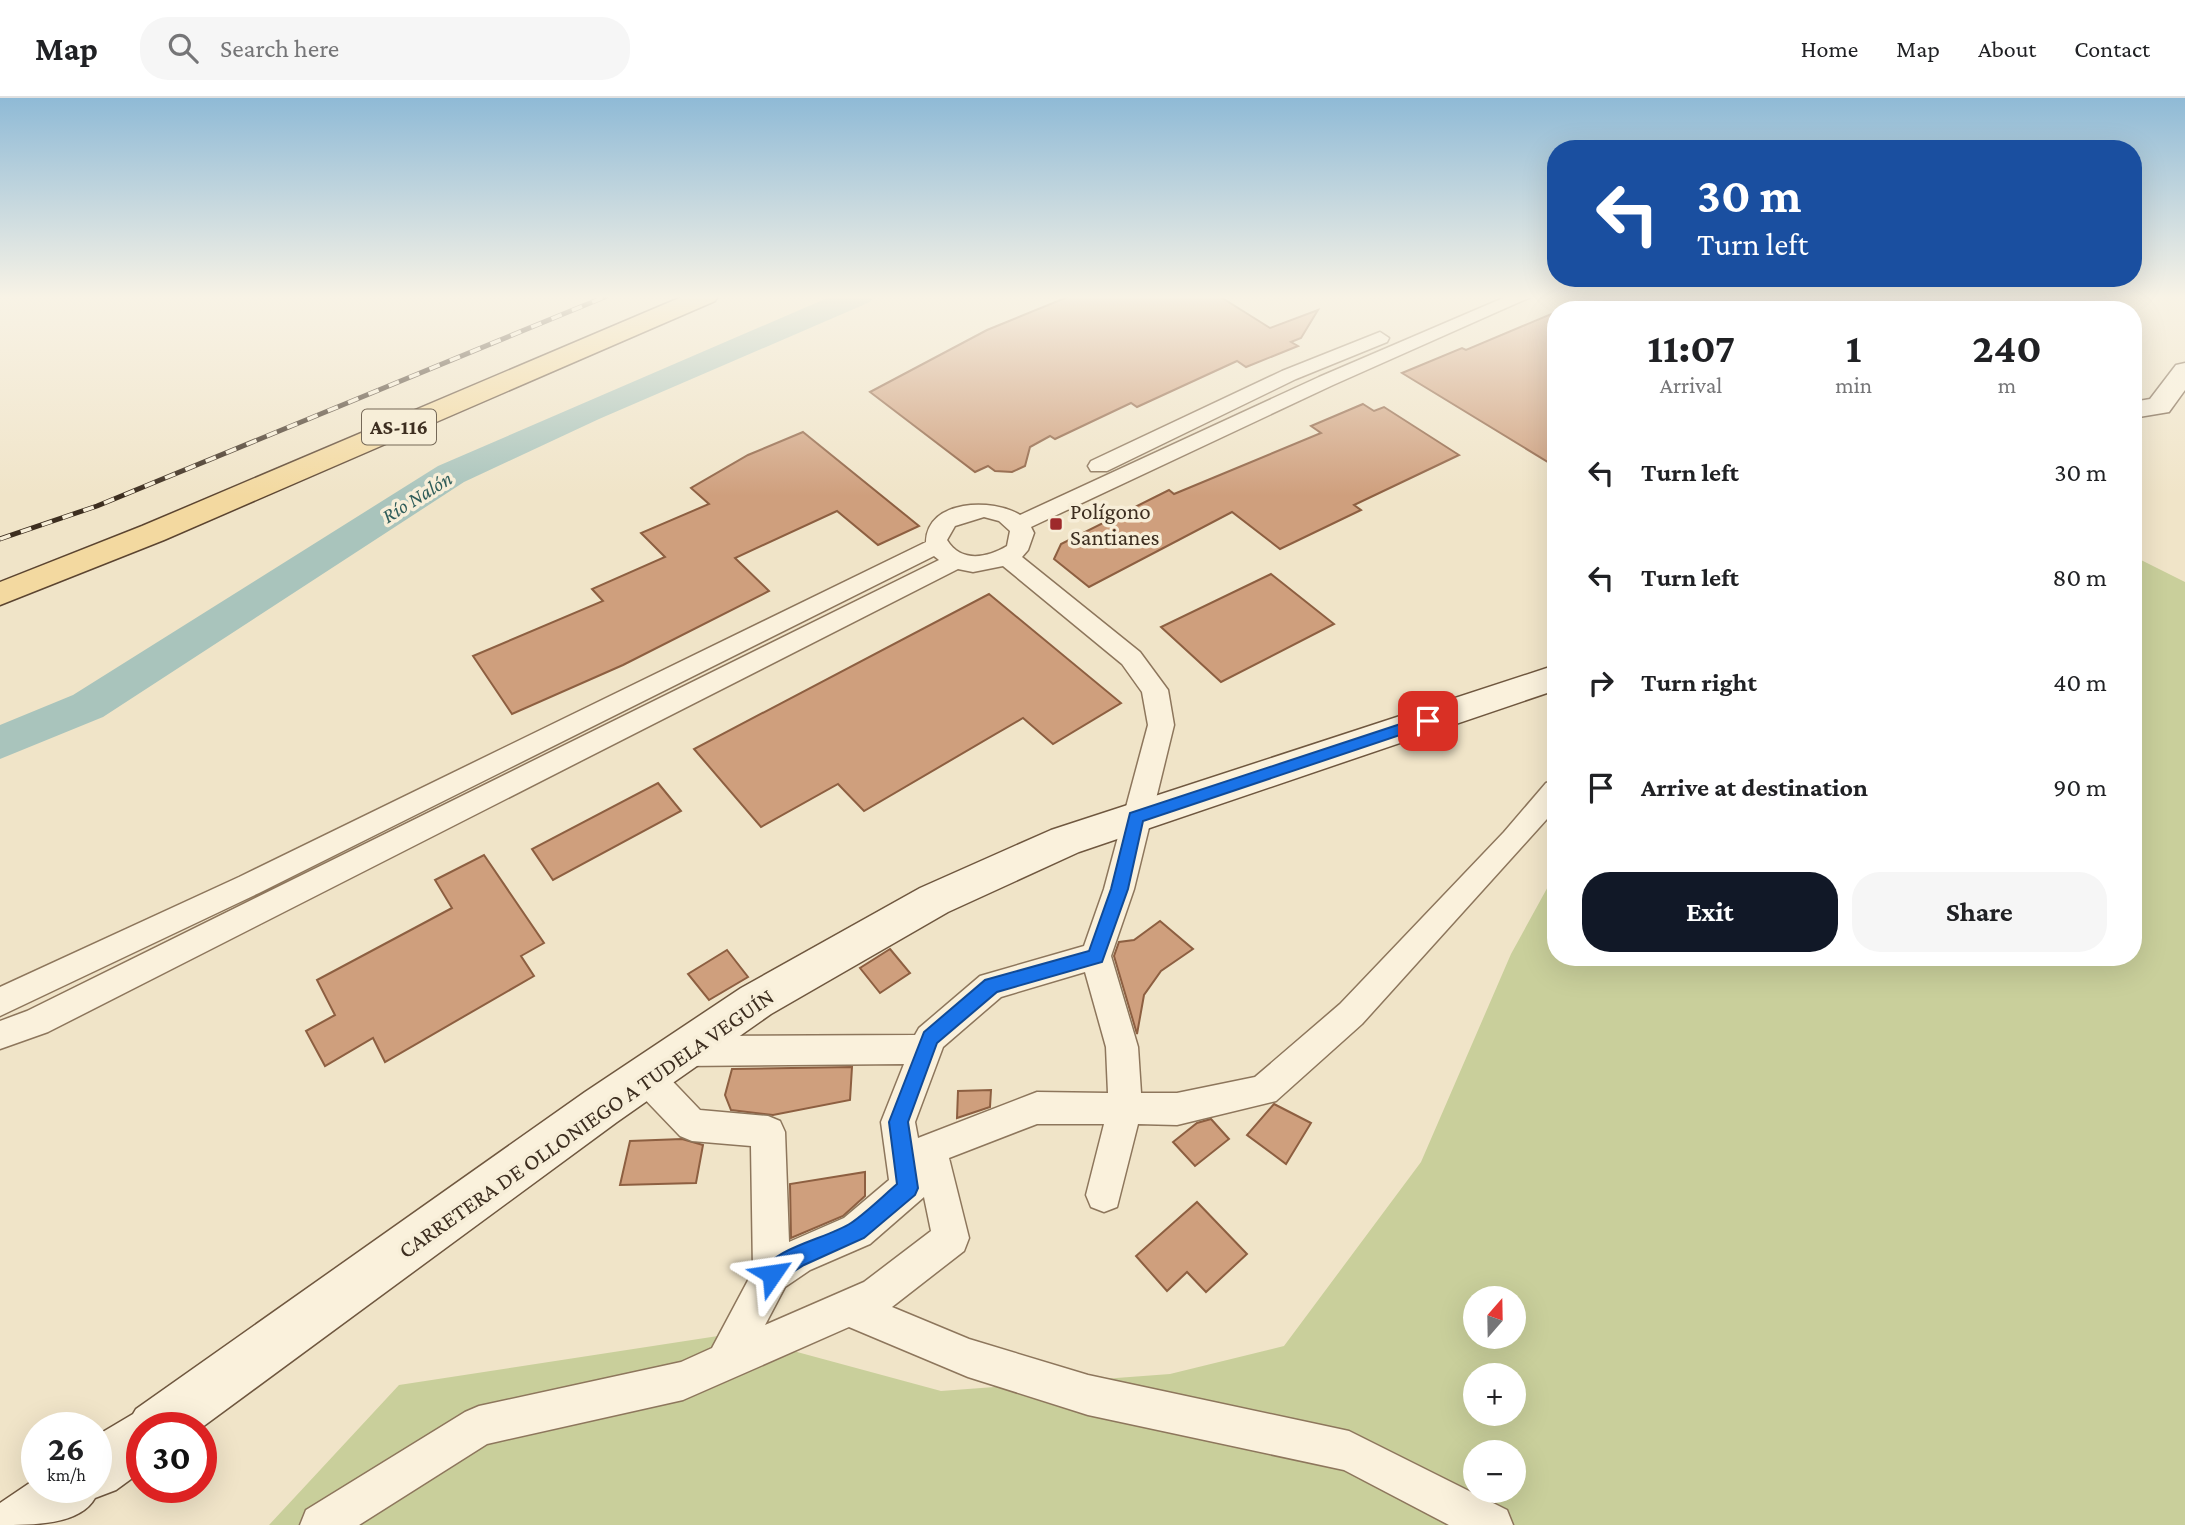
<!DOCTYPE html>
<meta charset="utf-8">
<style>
body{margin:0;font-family:"Crimson Pro",serif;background:#f6f6f6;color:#202124;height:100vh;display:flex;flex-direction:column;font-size:26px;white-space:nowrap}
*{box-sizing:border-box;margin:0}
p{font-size:23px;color:#757577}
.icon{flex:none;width:38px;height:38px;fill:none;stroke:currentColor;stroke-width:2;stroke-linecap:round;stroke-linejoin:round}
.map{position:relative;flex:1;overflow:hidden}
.panel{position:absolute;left:1547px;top:203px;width:595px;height:665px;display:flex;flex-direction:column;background:#fff;border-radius:28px;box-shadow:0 7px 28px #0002}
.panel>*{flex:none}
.guide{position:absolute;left:1547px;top:42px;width:595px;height:147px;border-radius:28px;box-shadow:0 7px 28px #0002;background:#1a4fa0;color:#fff;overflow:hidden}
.needle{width:46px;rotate:20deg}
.fabs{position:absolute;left:1463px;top:1188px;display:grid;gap:14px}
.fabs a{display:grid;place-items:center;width:63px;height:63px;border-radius:50%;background:#fff;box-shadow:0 7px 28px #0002;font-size:35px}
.speed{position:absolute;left:21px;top:1314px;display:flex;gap:14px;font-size:35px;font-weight:700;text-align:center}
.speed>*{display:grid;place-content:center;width:91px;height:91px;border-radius:50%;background:#fff;box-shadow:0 7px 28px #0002;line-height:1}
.speed small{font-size:18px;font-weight:400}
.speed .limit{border:10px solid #d22;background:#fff;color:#111}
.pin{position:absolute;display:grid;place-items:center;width:60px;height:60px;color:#fff;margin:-30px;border-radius:14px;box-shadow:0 4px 10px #0006}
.me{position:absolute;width:77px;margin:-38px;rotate:58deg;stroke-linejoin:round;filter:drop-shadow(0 0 5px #0008)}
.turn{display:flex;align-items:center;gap:24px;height:147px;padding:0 35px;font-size:32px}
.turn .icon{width:91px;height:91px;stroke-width:2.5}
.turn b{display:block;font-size:49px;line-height:60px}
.eta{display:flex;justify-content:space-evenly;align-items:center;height:119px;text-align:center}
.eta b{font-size:42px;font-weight:700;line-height:49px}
.action{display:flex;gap:14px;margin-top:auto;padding:14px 35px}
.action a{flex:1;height:80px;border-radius:28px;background:#111827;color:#fff;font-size:28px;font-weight:700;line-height:80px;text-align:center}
.action a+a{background:#f6f6f6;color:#202124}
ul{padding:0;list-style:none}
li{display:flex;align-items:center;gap:21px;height:105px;padding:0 35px}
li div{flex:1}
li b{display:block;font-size:26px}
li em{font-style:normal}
header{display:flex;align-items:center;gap:42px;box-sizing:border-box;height:98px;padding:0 35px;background:#fff;border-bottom:2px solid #e0e0e0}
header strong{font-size:33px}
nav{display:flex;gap:38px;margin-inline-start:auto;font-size:24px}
.search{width:490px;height:63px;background:#f6f6f6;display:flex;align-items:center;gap:18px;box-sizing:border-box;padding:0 24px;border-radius:28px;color:#757577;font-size:26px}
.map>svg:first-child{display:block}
</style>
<header>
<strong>Map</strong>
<div class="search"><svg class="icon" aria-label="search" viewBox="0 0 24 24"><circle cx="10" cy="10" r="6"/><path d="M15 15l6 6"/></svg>Search here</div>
<nav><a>Home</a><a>Map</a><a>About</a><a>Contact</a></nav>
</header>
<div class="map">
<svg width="2185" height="1427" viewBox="0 0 2185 1427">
<rect width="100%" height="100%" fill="#f0e4c8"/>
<path fill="#c9cf9b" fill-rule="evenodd" d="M2137,460l48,24v943h-1916l130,-140 332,-51 210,57 229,-17 114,-28 137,-184 90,-208 45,-82v85h577v-398zM1475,1200h39v39h-39zM1475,1278h39v38h-39zM1475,1354h39v39h-39z"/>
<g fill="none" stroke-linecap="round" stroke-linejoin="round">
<path fill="#a9c4bc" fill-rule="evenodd" d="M832,198h42l-4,6 -271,117 -135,63 -361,235 -103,42v-34l73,-30 365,-229z"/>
</g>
<g fill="#cf9f7d" stroke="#8d5f41" stroke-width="2">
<path d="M1070,198h149l51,32 48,-18 -17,28 -10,4 7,4 -52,21 -9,-6 -100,46 -6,-4 -76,36 -5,-3 -20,11 -5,19 -13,6 -17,-1 -7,-5 -13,6 -105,-80 117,-62z"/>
<path d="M1556,214v155l-154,-94 60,-25 4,2z"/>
<path d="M1363,306l11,7 10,-4 75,48 -105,50 7,5 -81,39 -48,-37 -143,75 -35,-28 7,-15 108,-54 5,4 147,-61 -10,-7z"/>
<path d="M803,334l116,94 -41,19 -41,-34 -102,47 34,33 -146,74 -111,49 -39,-58 130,-55 -11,-12 73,-32 -24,-24 68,-29 -18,-16 57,-33z"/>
<path d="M1271,476l63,50 -113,58 -60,-55z"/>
<path d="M989,496l132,109 -68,41 -30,-26 -159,93 -26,-27 -77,43 -67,-78z"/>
<path d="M658,685l23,28 -128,69 -21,-31z"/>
<path d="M484,757l60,88 -23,13 13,20 -149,86 -12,-24 -48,28 -19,-35 29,-16 -18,-35 135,-72 -17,-28z"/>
<path d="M1160,823l33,28 -32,22 -17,24 -7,39 -23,-78 5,-14 15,-2z"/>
<path d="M890,851l20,24 -30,20 -20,-25z"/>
<path d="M727,852l21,27 -39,23 -21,-26z"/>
<path d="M852,969l-2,33 -77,15 -42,-5 -6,-15 7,-26z"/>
<path d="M991,992l-1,17 -33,11 1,-27z"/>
<path d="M1274,1006l37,19 -25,41 -39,-29z"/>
<path d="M1211,1021l18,20 -34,27 -22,-24 24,-19z"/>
<path d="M682,1041l21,6 -7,38 -76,2 10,-44z"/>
<path d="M865,1074v24l-22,20 -52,22 -1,-54z"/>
<path d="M1197,1104l50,52 -41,38 -19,-20 -20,19 -31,-35z"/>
</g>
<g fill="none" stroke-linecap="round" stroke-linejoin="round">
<g stroke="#8d765c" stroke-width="3">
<g id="street">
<path d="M1508,198h25l-200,89 -302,142 3,6 -6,17 -6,7 118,95 28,38 6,35 -40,164 -23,67 27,91 3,46h36l78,-16 85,-73 164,-172 42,-49 10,-3v29l-194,215 -86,77 -99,24 -39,-1 -21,83 -13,5 -13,-5 -5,-12 18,-71h-67l-88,34 20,80 -5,13 -72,56 77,32 119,36 261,56 158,79 6,15h-64l-105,-55 -256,-55 -120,-38 -119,-50 -166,73 -196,44 -128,81h-59l6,-15 159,-98 14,-6 202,-44 31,-14 41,-77 -2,-125 -59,-5 -12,-5 -46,-48 -5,-11 5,-11 12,-4 12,4 42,44 68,6 12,5 5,11 4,110 55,-24 45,-38 -8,-58 23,-58 -222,2 -12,-5 -4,-10 4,-10 12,-5 233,-1 4,-7 61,-52 104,-30 20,-57 44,-164 -6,-33 -20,-28 -119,-98 -30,6 -15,-3 -910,463 -48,17v-28l27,-10 912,-451 -5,-4 -675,337 -259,123v-29l239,-110 687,-335c1,-43 67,-44 94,-27l299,-138zM984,419l15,4 11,10 -3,15c-20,12 -46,17 -60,-6l8,-14zM1085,874l21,75 2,46 -71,-1 -119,46 -3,-16 28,-75 58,-50zM924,1099l7,34 -67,51 -99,43 20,-38 25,-17 60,-26z"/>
<path d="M1380,234l9,6 -2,4 -91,37 -189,92h-16l-3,-5 3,-5 191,-90z"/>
</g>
</g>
<g stroke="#6f573f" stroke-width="3">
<g id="secondary">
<path d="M2185,265v27l-16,22 -36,6v-16l17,-3 26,-34z"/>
<path d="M1556,567v25l-477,162 -131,60 -177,102 -154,108 -416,306h-59v43l-26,19 -21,8c-15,27 -62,27 -95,27v-22l37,-25v10h59v-52l37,-22 3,-5 449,-317 156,-104 179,-100 131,-58z"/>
</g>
</g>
<g stroke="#5b4430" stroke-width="3">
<path id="primary" d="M684,198h34l-3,5 -551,239 -164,65v-23l142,-56z"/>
</g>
<use href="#street" fill="#faf1dc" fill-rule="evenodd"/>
<use href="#secondary" fill="#faf1dc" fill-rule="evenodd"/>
<use href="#primary" fill="#f3d9a0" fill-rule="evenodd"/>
<g stroke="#3d2e20" stroke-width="5">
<path id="rail" d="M0,441l97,-33 510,-210"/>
</g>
<use href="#rail" stroke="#f7eed8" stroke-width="3.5" stroke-dasharray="11" stroke-linecap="butt"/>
</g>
<linearGradient id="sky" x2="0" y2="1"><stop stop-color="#8fbad6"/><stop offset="0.5" stop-color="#f8f3e6"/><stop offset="1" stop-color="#f8f3e6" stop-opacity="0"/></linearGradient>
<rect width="2185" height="398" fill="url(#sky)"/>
<path fill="#1a73e8" stroke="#114b97" stroke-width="2" d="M1428,617l7,6 -2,3 -290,97 -15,68 -26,73 -105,30 -60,51 -29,79 10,66 -3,7 -51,43 -60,27 -32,20 -8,-3 -3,-8c12,-27 66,-35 90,-51 16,-11 31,-26 46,-39l-8,-62 35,-90 61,-52 104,-29 22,-62 19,-76z"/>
<rect fill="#9e2a2b" stroke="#f7eed8" stroke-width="2.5" x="1049" y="419" width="14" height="14" rx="3.5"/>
<g text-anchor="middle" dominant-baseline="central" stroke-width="7" stroke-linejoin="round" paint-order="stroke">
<rect fill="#f7eed8" stroke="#756857" stroke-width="2" x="362" y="311.5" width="74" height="35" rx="5"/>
<g font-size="21" font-weight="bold" fill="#3d2e20">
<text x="399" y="329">AS-116</text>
</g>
<g font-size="21" font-style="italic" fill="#2f5d5a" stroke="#f7eed8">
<text transform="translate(417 399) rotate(-32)">Río Nalón</text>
</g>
<g font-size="23" fill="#3d2e20" stroke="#f7eed8" text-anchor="start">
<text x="1070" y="413">Polígono<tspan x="1070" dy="26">Santianes</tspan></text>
</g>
<g font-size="23" fill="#3d2e20" stroke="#f7eed8">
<text transform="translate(586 1025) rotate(-35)">CARRETERA DE OLLONIEGO A TUDELA VEGUÍN</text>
</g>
</g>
</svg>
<div class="fabs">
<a><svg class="needle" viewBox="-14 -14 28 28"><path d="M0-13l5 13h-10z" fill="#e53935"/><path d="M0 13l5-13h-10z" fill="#757577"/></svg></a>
<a>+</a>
<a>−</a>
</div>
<div class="speed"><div>26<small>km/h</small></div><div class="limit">30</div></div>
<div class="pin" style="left:1428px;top:623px;background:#d93025"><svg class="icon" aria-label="arrive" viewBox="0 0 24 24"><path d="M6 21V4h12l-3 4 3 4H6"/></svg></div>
<svg class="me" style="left:772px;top:1176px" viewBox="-20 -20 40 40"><path d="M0-17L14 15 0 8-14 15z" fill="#1a73e8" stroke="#fff" stroke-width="4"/></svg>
<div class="guide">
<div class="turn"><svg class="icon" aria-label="left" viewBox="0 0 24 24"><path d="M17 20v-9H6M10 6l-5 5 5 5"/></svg><div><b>30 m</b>Turn left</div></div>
</div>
<section class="panel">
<div class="eta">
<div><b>11:07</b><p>Arrival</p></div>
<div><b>1</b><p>min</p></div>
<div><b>240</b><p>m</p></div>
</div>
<ul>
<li><svg class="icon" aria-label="left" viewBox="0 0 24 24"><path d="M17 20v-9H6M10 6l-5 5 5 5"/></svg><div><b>Turn left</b></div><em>30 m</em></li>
<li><svg class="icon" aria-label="left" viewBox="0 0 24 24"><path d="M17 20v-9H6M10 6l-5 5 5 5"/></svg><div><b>Turn left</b></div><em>80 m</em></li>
<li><svg class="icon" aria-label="right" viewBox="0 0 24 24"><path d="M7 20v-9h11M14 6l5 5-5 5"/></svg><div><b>Turn right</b></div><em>40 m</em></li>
<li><svg class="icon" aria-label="arrive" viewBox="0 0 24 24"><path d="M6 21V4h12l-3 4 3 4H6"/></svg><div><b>Arrive at destination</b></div><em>90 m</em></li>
</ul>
<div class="action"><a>Exit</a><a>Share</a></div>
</section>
</div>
